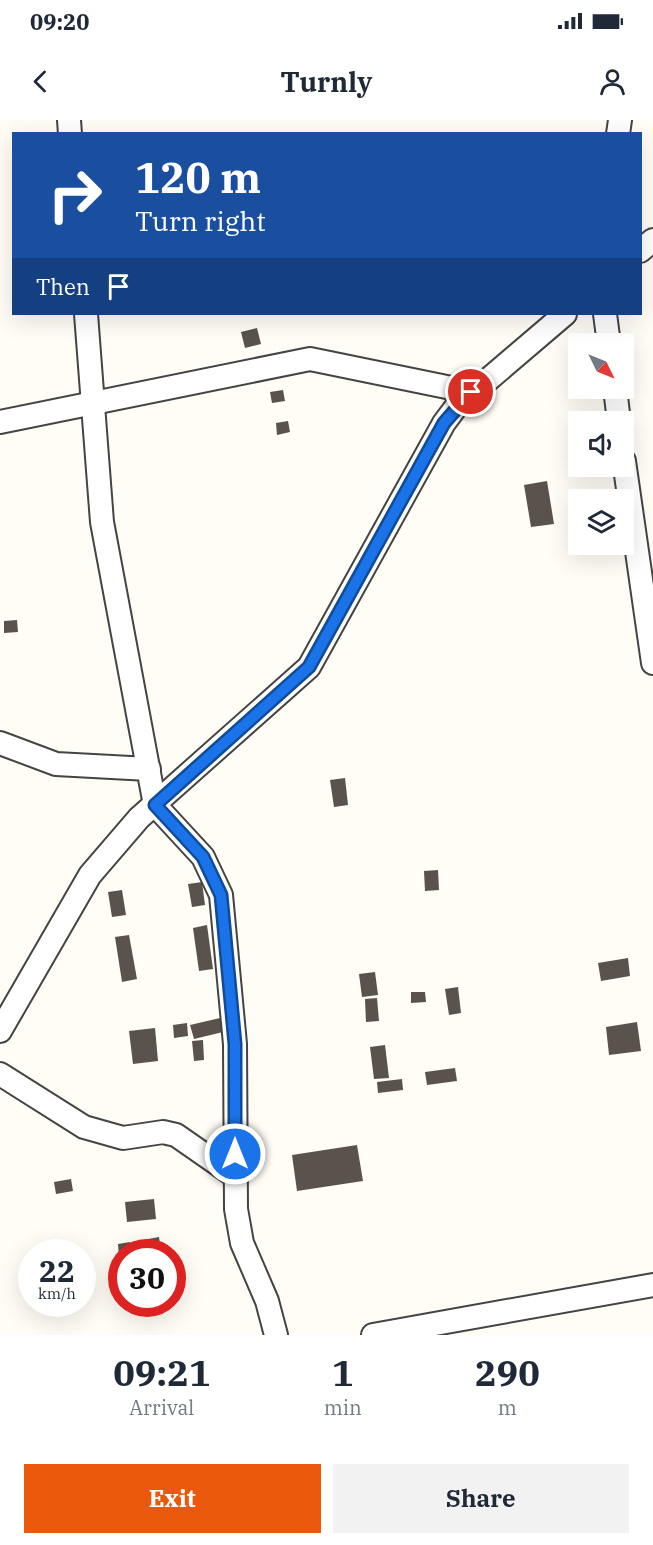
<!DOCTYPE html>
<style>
body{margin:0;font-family:"IBM Plex Serif",serif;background:#f2f2f3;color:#1f2937;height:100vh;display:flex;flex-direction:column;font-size:22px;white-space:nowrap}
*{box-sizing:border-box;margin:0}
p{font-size:20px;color:#747a83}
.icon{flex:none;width:33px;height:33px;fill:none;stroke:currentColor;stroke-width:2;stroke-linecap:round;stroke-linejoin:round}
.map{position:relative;height:1215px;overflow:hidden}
.side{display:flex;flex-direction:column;background:#fff;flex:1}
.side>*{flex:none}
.hud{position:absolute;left:12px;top:12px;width:630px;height:183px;border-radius:0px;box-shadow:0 6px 24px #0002;background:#1a4fa0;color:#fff;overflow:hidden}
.needle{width:39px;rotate:133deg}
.fabs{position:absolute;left:568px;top:213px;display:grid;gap:12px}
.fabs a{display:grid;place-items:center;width:66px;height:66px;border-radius:0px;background:#fff;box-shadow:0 6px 24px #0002;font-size:30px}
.speed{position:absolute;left:18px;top:1119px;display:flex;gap:12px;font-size:30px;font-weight:700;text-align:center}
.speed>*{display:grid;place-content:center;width:78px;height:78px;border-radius:50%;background:#fff;box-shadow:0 6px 24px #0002;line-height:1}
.speed small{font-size:15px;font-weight:400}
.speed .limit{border:9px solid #d22;background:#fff;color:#111}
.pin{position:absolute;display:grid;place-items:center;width:51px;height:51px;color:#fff;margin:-26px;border:3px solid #fff;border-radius:50%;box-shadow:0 2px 6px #0007}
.me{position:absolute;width:66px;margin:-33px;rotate:0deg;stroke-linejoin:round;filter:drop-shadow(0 0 4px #0008)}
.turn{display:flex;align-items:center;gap:21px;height:126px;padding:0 24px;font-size:27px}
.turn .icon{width:78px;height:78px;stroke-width:2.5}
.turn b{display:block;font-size:42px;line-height:51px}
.then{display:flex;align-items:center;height:57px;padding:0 24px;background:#0003;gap:12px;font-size:22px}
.eta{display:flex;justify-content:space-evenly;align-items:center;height:102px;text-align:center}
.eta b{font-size:36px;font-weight:800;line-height:42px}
.button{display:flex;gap:12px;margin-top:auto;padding:12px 24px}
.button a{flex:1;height:69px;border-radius:0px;background:#ea580c;color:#fff;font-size:24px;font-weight:800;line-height:69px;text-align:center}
.button a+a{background:#f2f2f3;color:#1f2937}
.status{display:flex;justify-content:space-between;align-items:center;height:42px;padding:0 30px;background:#fff;direction:ltr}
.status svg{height:16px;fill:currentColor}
header{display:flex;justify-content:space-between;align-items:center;height:78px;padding:0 24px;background:#fff;font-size:27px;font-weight:800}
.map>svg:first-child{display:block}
</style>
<div class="status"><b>09:20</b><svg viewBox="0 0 49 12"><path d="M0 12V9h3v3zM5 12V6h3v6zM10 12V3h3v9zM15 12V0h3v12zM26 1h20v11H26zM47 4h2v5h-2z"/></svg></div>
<header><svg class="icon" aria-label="back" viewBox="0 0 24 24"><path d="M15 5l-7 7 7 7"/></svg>Turnly<svg class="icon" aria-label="person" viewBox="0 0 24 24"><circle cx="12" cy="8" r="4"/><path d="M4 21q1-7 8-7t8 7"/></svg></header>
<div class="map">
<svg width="653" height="1215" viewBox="0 0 653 1215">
<rect width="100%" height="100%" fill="#fffdf5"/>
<g fill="#5a524d">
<path d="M257,208l4,16 -16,4 -4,-16z"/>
<path d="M283,270l2,11 -13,2 -2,-11z"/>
<path d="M288,301l2,11 -13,3 -1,-12z"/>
<path d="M547,361l7,43 -23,3 -7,-42z"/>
<path d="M17,500l1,12 -14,1v-12z"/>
<path d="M345,658l3,27 -14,2 -4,-27z"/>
<path d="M438,750l1,20 -14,1 -1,-20z"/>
<path d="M202,762l3,23 -13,2 -4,-23z"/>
<path d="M122,770l4,25 -14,2 -4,-25z"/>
<path d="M207,805l6,44 -14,2 -6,-43z"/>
<path d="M129,815l8,44 -15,3 -7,-45z"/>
<path d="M628,838l2,18 -29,5 -3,-18z"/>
<path d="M375,852l3,23 -16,2 -3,-23z"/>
<path d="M458,867l3,26 -12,2 -4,-26z"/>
<path d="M411,872h14l1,10 -15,1z"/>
<path d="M377,878l2,23 -13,1 -1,-23z"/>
<path d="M220,898l3,14 -29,7 -4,-14z"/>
<path d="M637,902l4,29 -32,4 -3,-28z"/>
<path d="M187,903l1,13 -14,2 -1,-13z"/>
<path d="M155,908l3,33 -25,3 -4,-33z"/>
<path d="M203,920l1,20 -10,1 -2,-20z"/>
<path d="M385,925l4,33 -15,1 -4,-32z"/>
<path d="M455,948l2,13 -30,4 -2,-13z"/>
<path d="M402,959l1,11 -25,3 -1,-11z"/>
<path d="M357,1025l6,36 -66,10 -5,-36z"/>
<path d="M71,1059l2,12 -17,3 -2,-12z"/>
<path d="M154,1079l2,20 -29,3 -2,-20z"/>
<path d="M159,1117l2,15h-27l-2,-10z"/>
<path d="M130,1122l1,10h-9l-3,5 -1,-13z"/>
</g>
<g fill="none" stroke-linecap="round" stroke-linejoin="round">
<g stroke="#444" stroke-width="26">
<g id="street">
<path d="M69,0l1,14"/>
<path d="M618,14l2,-14"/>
<path d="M640,131l13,-11"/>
<path d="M86,194l16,208 53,283 48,52 18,38 14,149 1,165 6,34 25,58 9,34"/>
<path d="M605,194l4,30"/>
<path d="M615,268l4,34"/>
<path d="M0,302l310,-63 161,33"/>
<path d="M624,341l29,202"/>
<path d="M0,623l56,21 93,5"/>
<path d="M0,911l90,-156 49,-57 170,-151 135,-244 12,-16 109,-93"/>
<path d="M0,954l84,53 39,11 40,-6 13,3 59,41"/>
<path d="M373,1215l280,-50"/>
</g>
</g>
<use href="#street" stroke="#fff" stroke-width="22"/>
</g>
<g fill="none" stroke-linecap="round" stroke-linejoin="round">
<g stroke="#114b97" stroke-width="15">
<path id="route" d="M235,1034v-110l-14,-149 -18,-38 -48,-52 154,-138 135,-244 27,-31"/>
</g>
<use href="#route" stroke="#1a73e8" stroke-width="10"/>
</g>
</svg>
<div class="fabs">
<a><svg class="needle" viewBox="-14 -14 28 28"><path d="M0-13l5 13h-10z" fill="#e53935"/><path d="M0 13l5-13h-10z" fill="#747a83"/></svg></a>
<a><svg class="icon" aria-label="sound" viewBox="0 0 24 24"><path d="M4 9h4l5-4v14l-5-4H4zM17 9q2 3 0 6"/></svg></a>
<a><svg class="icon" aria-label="layers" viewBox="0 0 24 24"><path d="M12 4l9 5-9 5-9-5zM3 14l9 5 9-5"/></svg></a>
</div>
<div class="speed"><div>22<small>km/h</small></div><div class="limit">30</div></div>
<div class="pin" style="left:471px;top:272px;background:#d93025"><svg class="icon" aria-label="arrive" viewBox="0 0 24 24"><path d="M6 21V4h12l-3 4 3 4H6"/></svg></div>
<svg class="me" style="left:235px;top:1034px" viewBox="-20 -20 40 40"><circle r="17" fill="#1a73e8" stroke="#fff" stroke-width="3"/><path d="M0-11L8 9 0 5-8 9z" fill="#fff"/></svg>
<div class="hud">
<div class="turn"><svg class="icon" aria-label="right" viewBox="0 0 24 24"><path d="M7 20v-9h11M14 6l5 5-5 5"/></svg><div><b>120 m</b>Turn right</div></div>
<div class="then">Then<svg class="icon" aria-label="arrive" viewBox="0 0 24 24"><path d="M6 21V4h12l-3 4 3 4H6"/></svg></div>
</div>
</div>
<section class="side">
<div class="eta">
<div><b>09:21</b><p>Arrival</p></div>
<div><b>1</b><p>min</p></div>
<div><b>290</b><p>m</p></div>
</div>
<div class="button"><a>Exit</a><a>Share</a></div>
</section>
